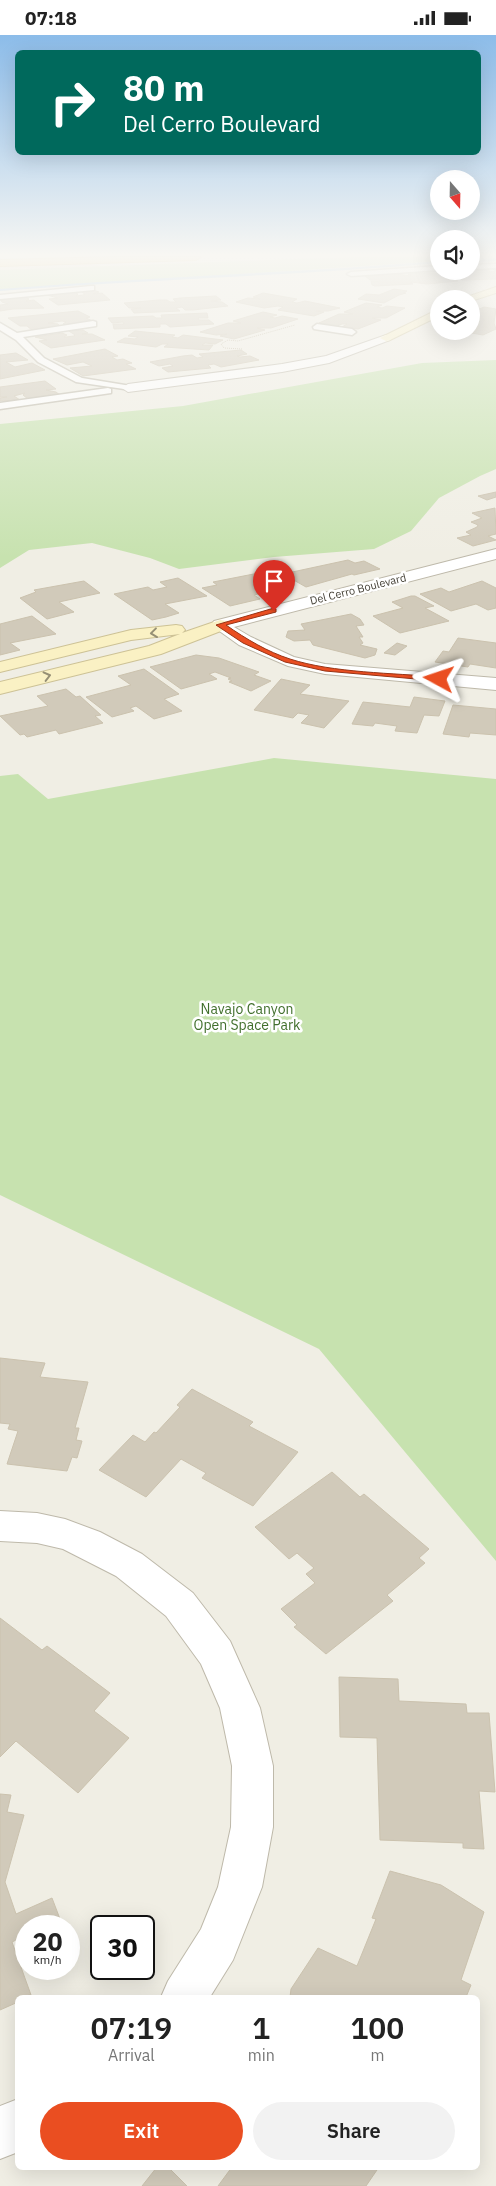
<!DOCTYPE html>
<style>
body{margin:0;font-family:"IBM Plex Sans",sans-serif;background:#f2f2f2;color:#222;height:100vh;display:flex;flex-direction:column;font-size:19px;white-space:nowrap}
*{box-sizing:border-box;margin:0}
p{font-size:16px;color:#767676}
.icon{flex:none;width:28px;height:28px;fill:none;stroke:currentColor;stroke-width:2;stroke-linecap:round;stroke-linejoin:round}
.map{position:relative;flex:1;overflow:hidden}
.details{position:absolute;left:15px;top:1960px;width:465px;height:175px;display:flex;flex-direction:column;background:#fff;border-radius:8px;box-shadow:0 5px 20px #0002}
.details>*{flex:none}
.guide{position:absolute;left:15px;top:15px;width:466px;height:105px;border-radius:8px;box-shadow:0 5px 20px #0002;background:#00695c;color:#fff;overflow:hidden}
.needle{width:32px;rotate:160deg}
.buttons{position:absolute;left:430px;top:135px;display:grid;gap:10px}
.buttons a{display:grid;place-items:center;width:50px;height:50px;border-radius:50%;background:#fff;box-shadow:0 5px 20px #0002;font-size:25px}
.speed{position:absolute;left:15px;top:1880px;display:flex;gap:10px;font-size:25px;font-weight:700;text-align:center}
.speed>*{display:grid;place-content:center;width:65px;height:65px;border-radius:50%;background:#fff;box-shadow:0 5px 20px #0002;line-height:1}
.speed small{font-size:12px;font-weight:400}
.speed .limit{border:2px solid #111;border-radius:8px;background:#fff;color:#111}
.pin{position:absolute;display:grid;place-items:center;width:42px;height:42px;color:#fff;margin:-51px -21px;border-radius:50% 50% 50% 0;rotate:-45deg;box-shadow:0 0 5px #0007}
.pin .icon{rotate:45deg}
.me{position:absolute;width:55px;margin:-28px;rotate:275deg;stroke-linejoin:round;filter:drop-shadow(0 0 4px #0008)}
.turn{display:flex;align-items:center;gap:18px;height:105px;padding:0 25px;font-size:22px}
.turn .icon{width:65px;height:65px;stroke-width:2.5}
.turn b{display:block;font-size:35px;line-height:42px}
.eta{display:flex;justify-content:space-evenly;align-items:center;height:85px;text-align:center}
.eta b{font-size:30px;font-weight:600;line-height:35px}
.cta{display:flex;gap:10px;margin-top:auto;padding:10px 25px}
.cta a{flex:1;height:58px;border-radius:30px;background:#ea4e21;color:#fff;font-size:20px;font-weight:600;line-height:58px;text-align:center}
.cta a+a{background:#f2f2f2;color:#222}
.status{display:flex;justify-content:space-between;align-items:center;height:35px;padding:0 25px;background:#fff;direction:ltr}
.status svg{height:14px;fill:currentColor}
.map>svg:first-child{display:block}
</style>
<div class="status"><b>07:18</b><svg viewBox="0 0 49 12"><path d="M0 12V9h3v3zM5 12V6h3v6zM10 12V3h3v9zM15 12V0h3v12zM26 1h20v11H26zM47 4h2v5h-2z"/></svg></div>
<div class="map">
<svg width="496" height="2151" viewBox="0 0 496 2151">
<rect width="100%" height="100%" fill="#f0eee4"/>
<path fill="#e9e3ce" d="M0,222h91l19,24 -110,10z"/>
<g fill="#c7e2af">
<path d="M351,222h88v4l-439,29v-20z"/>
<path d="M496,325v109l-16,7 -41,22 -28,33 -37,18 -100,8 -95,12 -29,-11 -58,-15 -63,7 -29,18v-144l183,-18 239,-43z"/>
<path d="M274,723l222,21v782l-177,-212 -319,-154v-419l18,-2 30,25z"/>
</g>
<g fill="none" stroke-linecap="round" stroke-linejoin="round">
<g fill="#a3c8ea" fill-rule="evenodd">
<path d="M496,224v2l-25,1v-2z"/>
<path d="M439,226v2c-146,13 -293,16 -439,28v-2c146,-12 293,-16 439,-28z"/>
</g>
</g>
<g fill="#d1caba" stroke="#cbc2ae">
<path d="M481,234h7l2,3 6,-1 -3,-2h3v10l-34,1 -5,-4h9l-1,-1h-10l-5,-3z"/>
<path d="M425,238h23l2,4h-9l11,1 6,3 -31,3 -16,-2 2,2 -38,2 -3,-1 -1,-4h9l-1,-1h-9l-5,-4 31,-2 15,2 -3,-2z"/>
<path d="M394,254l13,2 -4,2h3l-7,2 -15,8 -26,-4 8,-5 13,1z"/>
<path d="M93,255l6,2 -6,2 9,-1 8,7 -52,5 -9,-6 9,-1 -11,-3 26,-3 5,2 -2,2 7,-1 2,-1 -5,-3z"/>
<path d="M263,258l34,6 -5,3 5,1 8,-2 35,7 -12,3h-12l8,1 -10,4 -36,-6 5,-3 -5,-1 -14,2 -28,-6 12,-4 12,1 -7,-2z"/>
<path d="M216,261l5,4 -10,1 11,1 6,4 -35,4h-8l-3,-3 -6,1 4,3 -46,2 -3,-4 10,-1h-12l-5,-5 35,-3h8l3,2h6l-3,-3 7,-1z"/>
<path d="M25,262l4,2 -3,2 8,-1 10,8 -31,1 -13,2v-6l8,-1 -6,-2 -2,-3z"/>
<path d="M366,268l16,2 -5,2 5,1 5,-2 18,2 -19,10h-14l9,2 -23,9 -16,-2 5,-3h-5l-5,2 -18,-3 20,-9h14l-9,-2z"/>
<path d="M484,272l12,2 -2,14 2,6 -13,6 -17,-3 5,-1v-11l3,-2h-3v-5z"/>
<path d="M78,276l12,6 -4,1 9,4 -26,4 -6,-2 3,-2 -4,-1 -14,2 10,1 2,3 -27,4 -6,-5h-7l-12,-8z"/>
<path d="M263,277l14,3 -7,2 5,1 7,-2 16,3 -27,9h-14l8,2 -31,9 -14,-3 7,-2 -11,1 -16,-3 28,-9h13l-8,-2z"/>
<path d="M207,278l1,5h-10l1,2h10l5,4 -44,3 -4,-3h-6v3l-46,2 -1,-5h11l-1,-2 -11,1 -4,-5 45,-2 3,2h6l-1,-3z"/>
<path d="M83,295l5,3 -6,1h10l13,6 -54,8 -12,-7 8,-1 -12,-3 27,-4 5,2 -3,2h2l8,-1 1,-1 -6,-4z"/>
<path d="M135,296l40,4 -3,2 6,1 5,-3 40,5 -8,4 -10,-1 -3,2h11l-4,5 -45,-3 4,-3h-6l-6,3 -39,-5 8,-4 10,1 3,-2 -10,-1z"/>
<path d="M105,314l13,7 -6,1 5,3 6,-1 9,4 -6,1 10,5 -53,7 -13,-8 22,-2 -9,-4 -16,3 -14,-6z"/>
<path d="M241,315l6,4 -10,2 3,1 10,-1 9,4 -38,7 -7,-3 -6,1 3,3 -43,4 -6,-4 11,-2 -3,-2 -11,2 -9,-4 33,-6 9,-1 5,3 6,-1 -4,-3z"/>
<path d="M16,318l12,7 -22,2 9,5 17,-4 13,7 -45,9v-24z"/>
<path d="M45,346l11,8 -10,1 10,2 4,3 -32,4 -5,-4 2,-2 -11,3 6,4 -20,1v-3l7,-1h-7v-10z"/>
<path d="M496,457v5l-9,3 -9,-4z"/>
<path d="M495,473l1,26 -8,2 8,4 -23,6 -16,-8 14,-3 -5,-3 11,-5 1,-2 -7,-3 11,-4 -10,-5z"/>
<path d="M348,525l7,3 9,-2 16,8 -26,6 -2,-1 -46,13 -23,-13z"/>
<path d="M269,536l25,14 -40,10 6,4 -30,7 -28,-18 15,-3 -4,-3z"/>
<path d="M178,543l29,18 -42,8 14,9 -13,4 -14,3 -38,-26 34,-7 5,3 14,-3 -7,-5z"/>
<path d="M84,546l16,12 -41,9 15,10 -27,7 -27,-21 16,-6 -2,-2z"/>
<path d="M482,546l14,7v20l-8,2 -12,-6 -25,7 -31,-17 21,-6 8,4z"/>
<path d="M411,561h4l19,10 -9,2 24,13 -49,12 -27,-17 30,-8 -11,-6z"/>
<path d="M351,579l9,5 4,6 -8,1 7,11h-4l4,6 -3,2 17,4 -2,6 -10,3 -52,-13 -3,-5 -16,1 -8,-4 2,-6 17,-1 -4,-6z"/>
<path d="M32,581l24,18 -46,9 10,7 -20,5v-31z"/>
<path d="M458,603l38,5v25l-26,-4 -2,3 -33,-5 8,-11 6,1z"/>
<path d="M397,608l10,3 -12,9 -11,-2z"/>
<path d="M196,620l23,3 40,14 -5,3 17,6 -20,10 -22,-9 3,-1 -4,-2 3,-1 -16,-6 -6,2 8,5 -36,10 -31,-22z"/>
<path d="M144,634l35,25 -15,5 18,12 -28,8 -18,-13 -6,2 4,3 -22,6 -26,-20 45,-12 -13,-9z"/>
<path d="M281,644l29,6 -10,9 49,7 -25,27 -23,-5 8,-8 -11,-2 -5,5 -39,-8z"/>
<path d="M66,654l10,8 4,-1 21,19 -6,1 8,7 -44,11 -3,-4 -29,7 -3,-3 -4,1 -20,-19 48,-10 -11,-10z"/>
<path d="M414,662l31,4 -6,15 -15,-1 -7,18 -22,-2 2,-5 -22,-3 -2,3 -21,-2 11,-22 47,5z"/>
<path d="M453,670l43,4v26l-26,-2 -1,4 -26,-3z"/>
<path d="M0,1323l45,5 -5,14 48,5 -13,46h4l-3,12 6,1 -5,17 -5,-1 -5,14 -60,-7 11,-33 -10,-2 2,-5 -10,-1z"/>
<path d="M192,1354l61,33 -4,4 49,26 -45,54 -51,-28 4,-5 -25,-14 -35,38 -47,-27 34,-35 12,7 9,-10 2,1 24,-26 -3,-2z"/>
<path d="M332,1437l28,25 4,-3 65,55 -10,9 6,5 -38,32 6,6 -67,53 -32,-27 3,-2 -16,-16 34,-26 -9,-9 8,-6 -17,-15 -8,6 -34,-32z"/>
<path d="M0,1583l42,32 5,-4 63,47 -16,18 35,27 -51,55 -62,-52 -16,16z"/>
<path d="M339,1642l59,2 1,22 67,3 1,9h22l6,79 -16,-1 5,58 -21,-1v-5l-83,-3 -3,-102 -37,-1z"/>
<path d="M0,1759l11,1 -4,17 17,3 -19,67 11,32 36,-16 8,21 -15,7h-19v9l-14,7 19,53 -13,2v5l-18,8z"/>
<path d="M390,1836l51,14 43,27 -23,68 10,5 -5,12h-176l1,-8 27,-41 39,18 19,-47 -4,-1z"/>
<path d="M157,2132h11l19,19h-45z"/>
<path d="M232,2132h147l-13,19h-148z"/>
</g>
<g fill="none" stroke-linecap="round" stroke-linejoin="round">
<g stroke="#beb9aa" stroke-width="3">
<g id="lane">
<path d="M496,229v4l-25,1v-4z"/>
<path d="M439,231v4l-88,6 -4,-2 4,-2z"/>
<path d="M91,251h3v4l-94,9v-4z"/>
<path d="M93,286l3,1v4l-73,11 21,21 38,20 49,8v4l-55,-8 -38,-20 -22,-22 -16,-10v-7l17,10z"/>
<path d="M317,289l35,5 4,3 -4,3 -38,-6 -1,-2z"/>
<path d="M108,353l3,1v4l-111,16v-6z"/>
</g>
</g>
<g stroke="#beb9aa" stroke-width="2">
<g id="street">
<path d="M386,300l6,3 -2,2 -61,23 -47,9 -154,20 -6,-4 6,-4 154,-20 44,-8z"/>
<path d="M496,514v10l-262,68 17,10 43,20 31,7 171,14v12l-171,-16 -37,-8 -49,-21 -28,-20 3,-4z"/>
<path d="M0,1476l37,2 28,6 35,13 42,22 51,39 37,48 30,67 13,58v61l-11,60 -29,73 -23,37h-49l7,-16 33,-52 17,-42 13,-60 1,-61 -12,-58 -19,-44 -35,-48 -50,-40 -53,-27 -26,-6 -37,-2z"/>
<path d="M18,2064v53l-18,7v-53z"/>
</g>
</g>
<g stroke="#cdc296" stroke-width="2">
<g id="secondary">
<path d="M496,252v6l-25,8v-2h-10z"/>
<path d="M439,274v7l-49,24 -4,1 -6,-3z"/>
<path d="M220,585l6,1 3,4 -3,4 -65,25 -161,40v-12l149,-36 31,-12 -49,6 -131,32v-10l131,-32 45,-5 6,1 3,4 -3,3z"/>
</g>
</g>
<g stroke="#d1a53d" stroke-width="2">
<path id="highway" d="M115,222h86l-5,3 -196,6v-6z"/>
</g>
<path stroke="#bcb299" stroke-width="1" stroke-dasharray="1 1" stroke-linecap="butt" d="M242,314l-18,-1 -3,-4 7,-4 10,1 57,-16"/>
<use href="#lane" fill="#fff" fill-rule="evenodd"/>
<use href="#street" fill="#fff" fill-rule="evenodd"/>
<use href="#secondary" fill="#faf1c4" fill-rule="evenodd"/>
<use href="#highway" fill="#f3d06c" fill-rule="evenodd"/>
</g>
<defs><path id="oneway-chevron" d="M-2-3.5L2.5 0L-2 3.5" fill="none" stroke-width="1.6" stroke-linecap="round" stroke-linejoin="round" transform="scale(1.25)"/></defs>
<g stroke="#958f75">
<use href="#oneway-chevron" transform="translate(154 598) rotate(173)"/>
<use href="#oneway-chevron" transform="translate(47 641) rotate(-14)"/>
</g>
<linearGradient id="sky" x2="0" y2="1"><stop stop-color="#8cbce9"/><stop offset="0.42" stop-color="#f8f7f3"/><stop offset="1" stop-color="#f8f7f3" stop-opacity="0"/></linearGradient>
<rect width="496" height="523" fill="url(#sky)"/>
<path fill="#ea4e21" stroke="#983315" d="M274,573l2,1v3l-50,13c20,14 42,27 64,34 43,14 104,14 149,18l4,2 -4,2 -114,-10 -40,-9 -42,-19 -27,-18z"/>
<g text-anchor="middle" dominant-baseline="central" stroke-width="5" stroke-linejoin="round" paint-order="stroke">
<g font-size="11" fill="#423e34" stroke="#fff">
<text transform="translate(358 554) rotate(-14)">Del Cerro Boulevard</text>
</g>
<g font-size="14" fill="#416f2c" stroke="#fff">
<text x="247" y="974">Navajo Canyon<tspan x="247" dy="16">Open Space Park</tspan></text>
</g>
</g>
</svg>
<div class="buttons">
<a><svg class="needle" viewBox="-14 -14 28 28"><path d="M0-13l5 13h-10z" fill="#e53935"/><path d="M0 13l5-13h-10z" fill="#767676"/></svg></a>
<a><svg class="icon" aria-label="sound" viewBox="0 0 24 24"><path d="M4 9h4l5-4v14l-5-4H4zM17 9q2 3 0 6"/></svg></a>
<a><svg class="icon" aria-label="layers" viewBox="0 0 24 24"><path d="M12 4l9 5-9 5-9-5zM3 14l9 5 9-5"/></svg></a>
</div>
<div class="speed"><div>20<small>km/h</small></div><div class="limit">30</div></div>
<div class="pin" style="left:274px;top:576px;background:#d93025"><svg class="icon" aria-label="arrive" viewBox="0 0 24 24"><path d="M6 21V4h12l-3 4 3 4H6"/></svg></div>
<svg class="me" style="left:439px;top:644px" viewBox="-20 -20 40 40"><path d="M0-17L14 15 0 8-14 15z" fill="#ea4e21" stroke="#fff" stroke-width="4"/></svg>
<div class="guide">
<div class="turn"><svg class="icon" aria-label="right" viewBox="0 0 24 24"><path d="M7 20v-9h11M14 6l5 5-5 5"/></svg><div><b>80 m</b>Del Cerro Boulevard</div></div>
</div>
<section class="details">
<div class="eta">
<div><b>07:19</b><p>Arrival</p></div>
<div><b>1</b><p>min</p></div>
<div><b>100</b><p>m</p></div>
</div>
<div class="cta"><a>Exit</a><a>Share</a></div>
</section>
</div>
